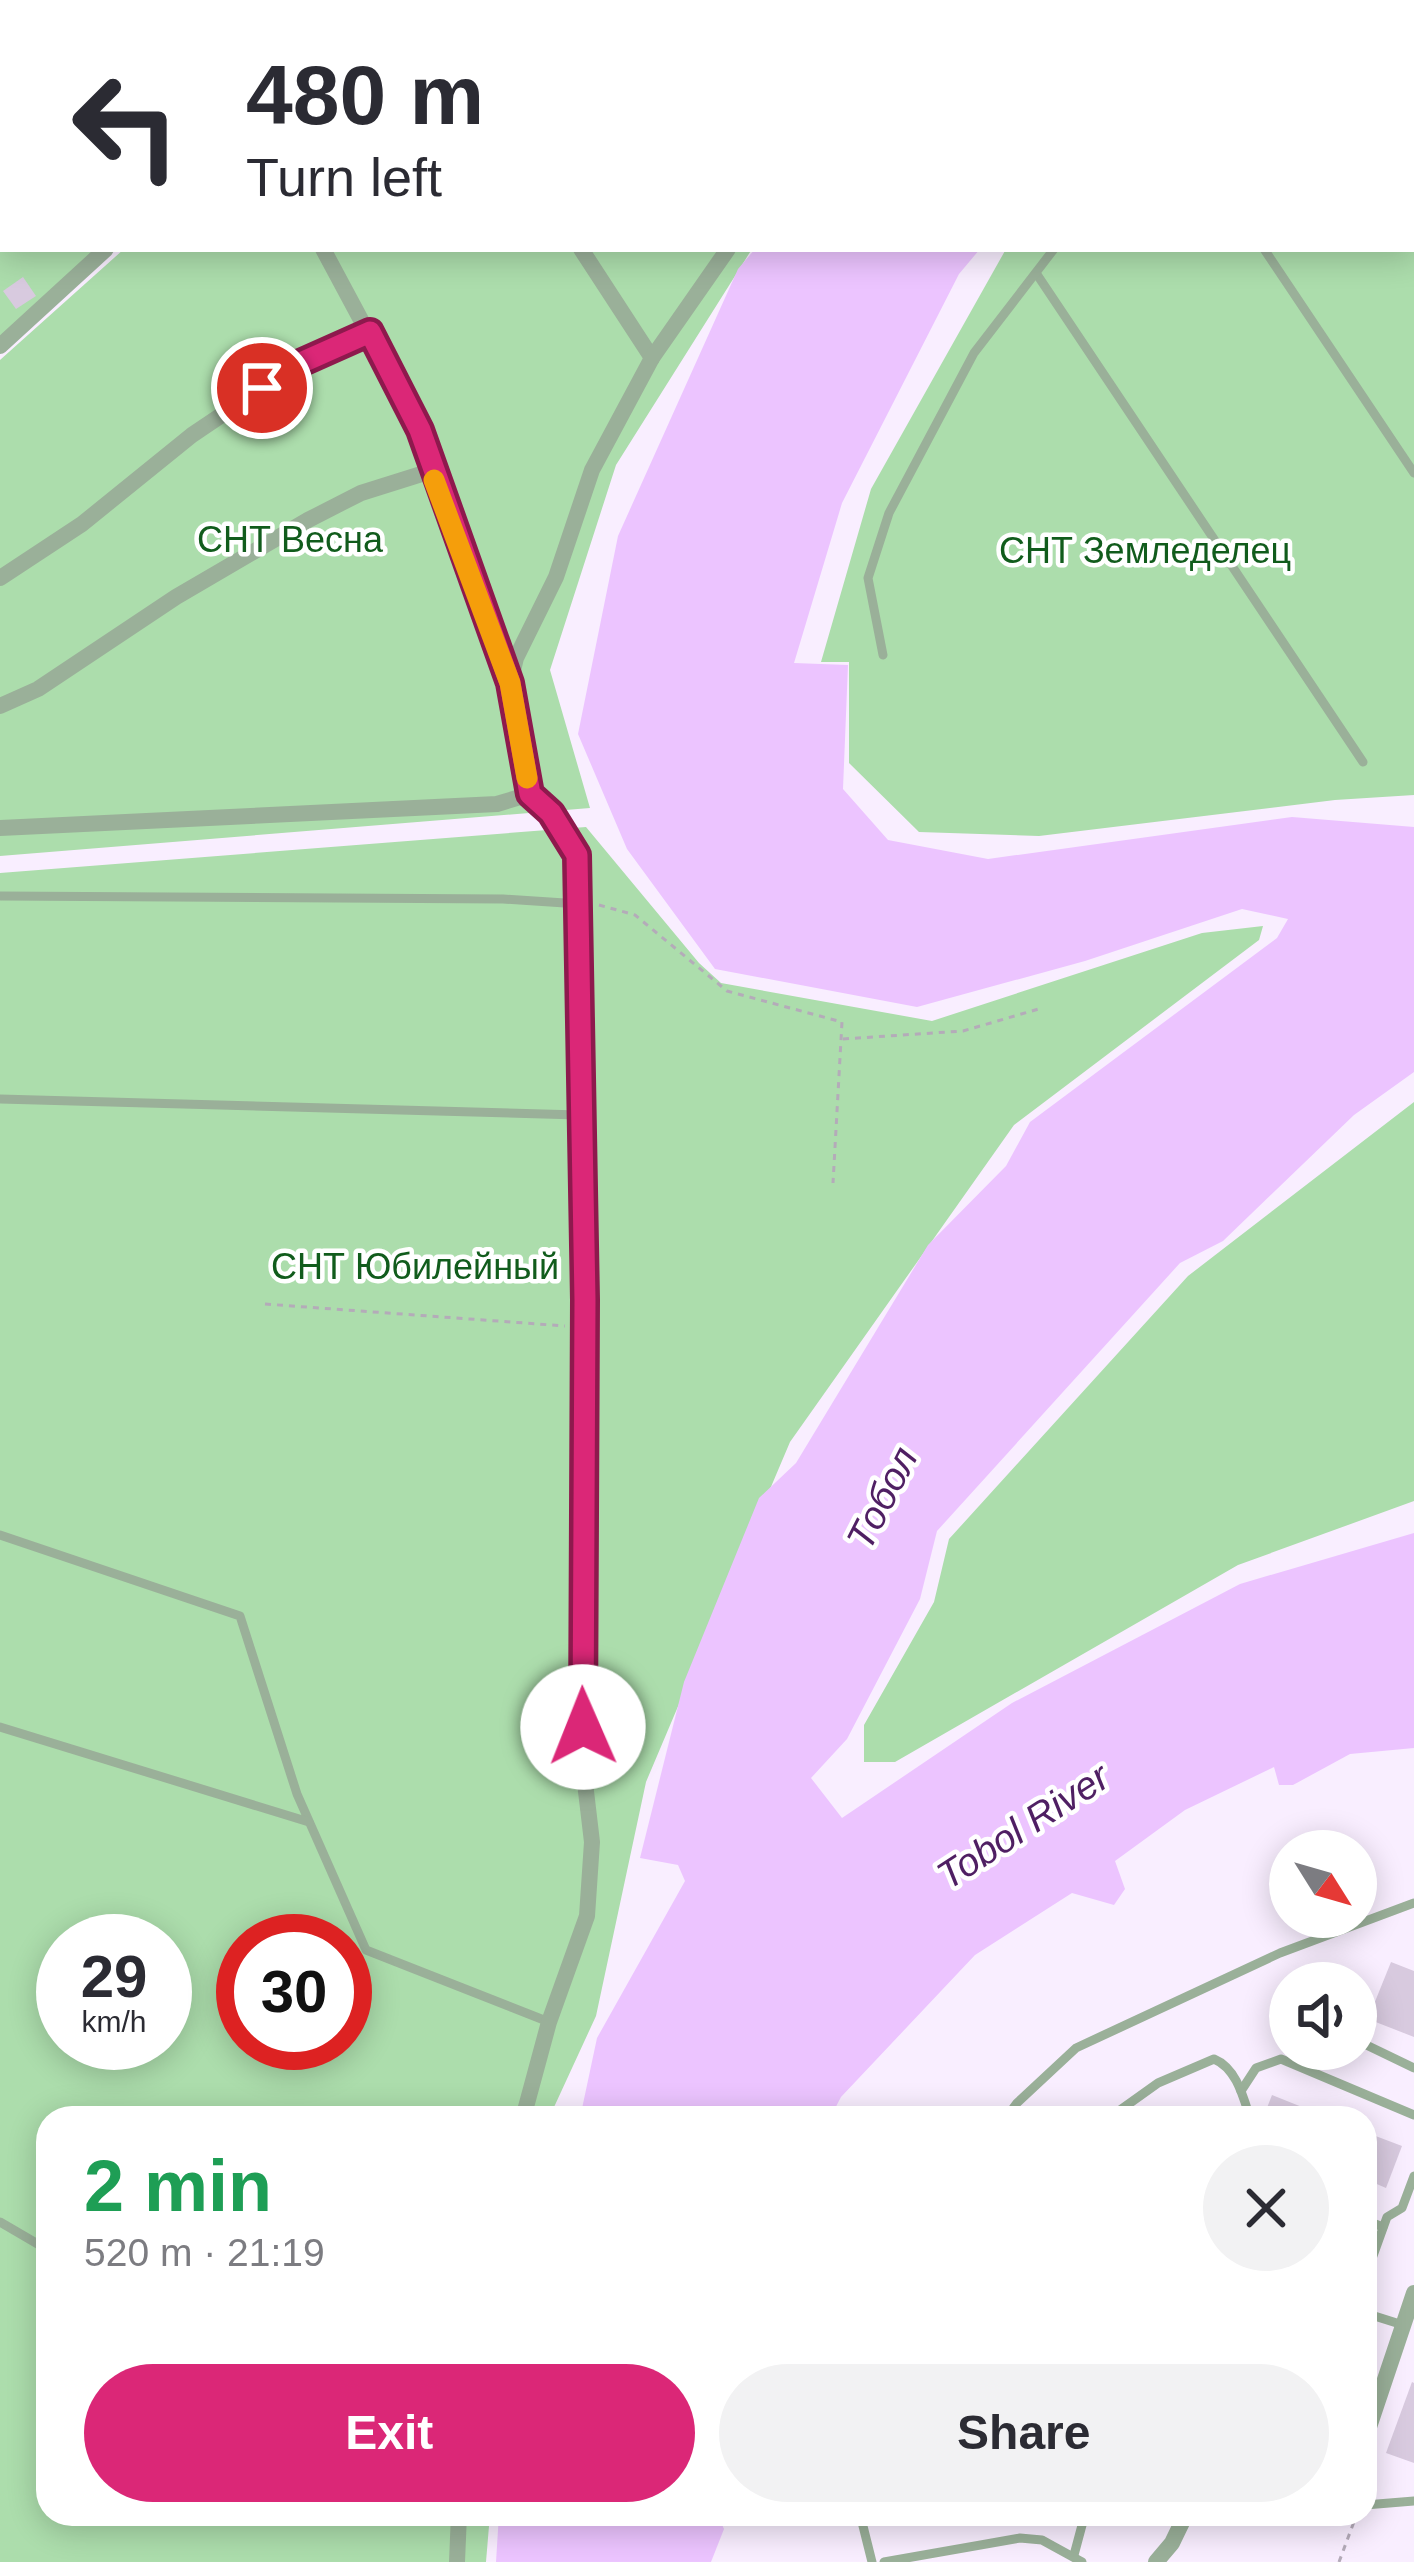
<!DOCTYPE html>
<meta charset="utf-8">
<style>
body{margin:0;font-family:Helvetica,sans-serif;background:#f2f2f3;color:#2b2b33;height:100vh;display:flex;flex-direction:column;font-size:45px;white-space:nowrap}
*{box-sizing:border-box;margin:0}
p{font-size:39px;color:#7c7c81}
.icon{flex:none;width:66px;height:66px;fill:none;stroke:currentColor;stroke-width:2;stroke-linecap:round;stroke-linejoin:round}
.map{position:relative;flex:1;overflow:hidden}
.details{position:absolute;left:36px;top:2106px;width:1341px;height:420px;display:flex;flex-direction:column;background:#fff;border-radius:36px;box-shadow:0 6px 30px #0003}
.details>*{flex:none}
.top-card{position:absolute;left:0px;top:0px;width:1416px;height:252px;box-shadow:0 6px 30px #0003;background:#fff;color:#2b2b33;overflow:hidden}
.needle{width:78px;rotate:127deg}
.tools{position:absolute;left:1269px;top:1830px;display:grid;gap:24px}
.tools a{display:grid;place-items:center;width:108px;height:108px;border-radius:50%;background:#fff;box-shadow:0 6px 30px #0003;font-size:60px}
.speed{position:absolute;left:36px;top:1914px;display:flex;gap:24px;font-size:60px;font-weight:700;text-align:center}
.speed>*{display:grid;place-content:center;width:156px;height:156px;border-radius:50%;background:#fff;box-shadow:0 6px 30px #0003;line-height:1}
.speed small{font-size:30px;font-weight:400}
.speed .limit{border:18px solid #d22;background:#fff;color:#111}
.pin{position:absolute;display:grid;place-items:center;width:102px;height:102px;color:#fff;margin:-51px;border:6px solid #fff;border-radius:50%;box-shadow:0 3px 12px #0007}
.me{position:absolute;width:132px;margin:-66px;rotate:359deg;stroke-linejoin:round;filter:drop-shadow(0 0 9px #0008)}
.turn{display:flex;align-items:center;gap:42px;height:252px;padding:0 48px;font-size:54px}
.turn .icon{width:156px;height:156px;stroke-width:2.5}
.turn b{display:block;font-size:84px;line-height:102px}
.round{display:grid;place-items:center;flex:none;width:126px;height:126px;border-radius:63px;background:#f2f2f3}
.headline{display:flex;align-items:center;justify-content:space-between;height:204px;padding:0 48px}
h1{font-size:72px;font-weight:800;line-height:90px;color:#1e9e55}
.primary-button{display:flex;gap:24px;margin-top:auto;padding:24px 48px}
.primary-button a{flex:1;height:138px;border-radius:72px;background:#db2777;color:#fff;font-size:48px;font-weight:800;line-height:138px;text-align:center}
.primary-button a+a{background:#f2f2f3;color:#2b2b33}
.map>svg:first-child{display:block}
</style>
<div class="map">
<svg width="1414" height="2562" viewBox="0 0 1414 2562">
<rect width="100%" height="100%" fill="#f9eeff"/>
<g fill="#acddac" fill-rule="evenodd">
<path d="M0,0h710l2,3h-709v246h111l-114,105z"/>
<path d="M733,0h209l-2,3z"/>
<path d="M1253,0h161v795l-79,5 -296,36 -120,-4 -70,-69v-101h-28l50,-173 135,-240h407v-246h-165z"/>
<path d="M124,249h628l-136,216 -66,205 40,138 -590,48v-496z"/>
<path d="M586,827l113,136 22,20 211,38 270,-88 61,-7 -4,14 -245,185 -224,317 -144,340 -50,234 -47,102h-501v396h442l-4,48h-486v-1689zM63,1941h102v102h-102zM243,1941h102v102h-102z"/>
<path d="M1414,1102v399l-176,64 -343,197h-31v-37l70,-123 15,-63 239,-263z"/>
</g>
<g fill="#ecc4ff">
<path d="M969,0h245l-248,3z"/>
<path d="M755,249h225l-21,25 -117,229 -48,160 54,2 -5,124 45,51 100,19 304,-42 122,10v245l-60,43 -131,126 -43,22 -243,268 -17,68 -73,140 -36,39 31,40 170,-115 228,-119 174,-51v215l-64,6 -57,31h-14l-5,-18 -89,43 -70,51 10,28 -11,16 -42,-12 -97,62 -134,142 -11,21h-250l17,-80 88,-157 -7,-16 -38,-7 44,-176 75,-184 37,-35 132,-218 78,-79 24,-44 247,-184 11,-19 -46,-10 -157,52 -168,46 -202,-38 -88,-120 -49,-115 40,-198 120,-267z"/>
<path d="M499,2514h218l7,15 -13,33h-215z"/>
</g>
<g fill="#d8cadf">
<path d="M23,277l13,19 -20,13 -13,-18z"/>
<path d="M1391,1962l23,9v66l-46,-18z"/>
<path d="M1272,2095l55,22v1h-64z"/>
<path d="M1365,2132l37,14 -16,42 -21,-9z"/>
<path d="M1412,2382l2,1v80l-28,-10z"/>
</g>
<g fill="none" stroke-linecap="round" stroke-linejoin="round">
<g stroke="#b4abb9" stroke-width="3" stroke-dasharray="6 6" stroke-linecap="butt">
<path d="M599,905l36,10 92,76 115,31 -9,161"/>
<path d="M843,1039l120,-8 79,-23"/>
<path d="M265,1304l300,22"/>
<path d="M1339,2562l16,-43"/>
</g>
<g stroke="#9ab099" stroke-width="9">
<path d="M1328,0l2,3"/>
<path d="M1300,3l4,-3"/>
<path d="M1413,130l1,2"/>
<path d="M1264,249l150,224"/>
<path d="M1036,273l327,489"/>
<path d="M883,655l-15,-77 21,-65 85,-160 80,-104"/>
<path d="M0,896l503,3 77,5"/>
<path d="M0,1099l579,16"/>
<path d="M0,1535l240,81 57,178 69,156 183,72"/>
<path d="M0,1727l309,95"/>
<path d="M1356,2040l58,28"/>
<path d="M1241,2091l15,-23 25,-9 133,56"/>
<path d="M1006,2118l11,-15 59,-55 204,-95 134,-50"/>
<path d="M1109,2118l49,-35 56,-24c22,9 29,37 36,59"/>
<path d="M1365,2220l18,7"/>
<path d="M0,2222l48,28"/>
<path d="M1365,2278l22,-61 15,-9 12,-32"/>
<path d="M1365,2313l38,12"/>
<path d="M1365,2505l49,-4"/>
<path d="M860,2514l12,48"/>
<path d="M1074,2555l11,-41"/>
<path d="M884,2562l136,-24 22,2 40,22"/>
</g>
<g stroke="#9ab099" stroke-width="16">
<path d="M187,0l1,3"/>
<path d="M441,0l1,3"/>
<path d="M683,0l2,3"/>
<path d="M70,3l4,-3"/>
<path d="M901,3l2,-3"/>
<path d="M0,65l3,-3"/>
<path d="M323,249l97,181 11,41 79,212"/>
<path d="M581,249l71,109"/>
<path d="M0,346l106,-97"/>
<path d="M0,578l82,-54 110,-89 104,-70 74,-33"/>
<path d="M0,706l38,-17 138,-92 132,-77 53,-27 70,-22"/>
<path d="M530,794l-20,-111 6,-25 40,-81 36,-107 60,-112 76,-109"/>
<path d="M0,828l497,-24 33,-10 21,19 26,42 8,445 -2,466 9,76 -5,74 -38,106 -26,96"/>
<path d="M1365,2439l49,-146"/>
<path d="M457,2562l2,-48"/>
<path d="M1156,2562l16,-19 14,-29"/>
</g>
</g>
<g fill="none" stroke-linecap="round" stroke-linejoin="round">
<g stroke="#8e194d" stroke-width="30">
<path id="route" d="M262,388l34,-23 74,-33 50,98 90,253 20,111 21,19 26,42 8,445 -2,427"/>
</g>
<use href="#route" stroke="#db2777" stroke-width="21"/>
<path stroke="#f59e0b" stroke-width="21" d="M434,480l76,203 17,95"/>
</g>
<g text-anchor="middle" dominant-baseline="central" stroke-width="9" stroke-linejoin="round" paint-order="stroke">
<g font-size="36" fill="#115c1c" stroke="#fff">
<text x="290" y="539">СНТ Весна</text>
<text x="1145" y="550">СНТ Земледелец</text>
<text x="415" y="1266">СНТ Юбилейный</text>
</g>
<g font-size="39" font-style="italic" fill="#4f1f63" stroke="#fff">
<text transform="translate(882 1498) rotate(-63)">Тобол</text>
<text transform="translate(1023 1826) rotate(-33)">Tobol River</text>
</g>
</g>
</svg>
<div class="tools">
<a><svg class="needle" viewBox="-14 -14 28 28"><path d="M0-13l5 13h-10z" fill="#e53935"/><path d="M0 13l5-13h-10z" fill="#7c7c81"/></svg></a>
<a><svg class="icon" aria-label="sound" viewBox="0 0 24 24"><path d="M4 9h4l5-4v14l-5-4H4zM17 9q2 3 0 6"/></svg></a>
</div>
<div class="speed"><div>29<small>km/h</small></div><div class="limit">30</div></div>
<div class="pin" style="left:262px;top:388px;background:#d93025"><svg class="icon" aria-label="arrive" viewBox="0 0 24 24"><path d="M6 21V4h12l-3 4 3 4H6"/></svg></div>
<svg class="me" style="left:583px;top:1727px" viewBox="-20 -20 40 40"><circle r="19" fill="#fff"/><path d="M0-13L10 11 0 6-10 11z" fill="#db2777"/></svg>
<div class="top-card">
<div class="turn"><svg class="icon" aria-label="left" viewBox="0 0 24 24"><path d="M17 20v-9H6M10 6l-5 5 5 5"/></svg><div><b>480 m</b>Turn left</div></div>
</div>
<section class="details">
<div class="headline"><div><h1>2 min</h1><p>520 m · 21:19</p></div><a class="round"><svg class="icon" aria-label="close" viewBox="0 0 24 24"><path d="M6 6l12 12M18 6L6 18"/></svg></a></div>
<div class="primary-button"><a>Exit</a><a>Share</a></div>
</section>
</div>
